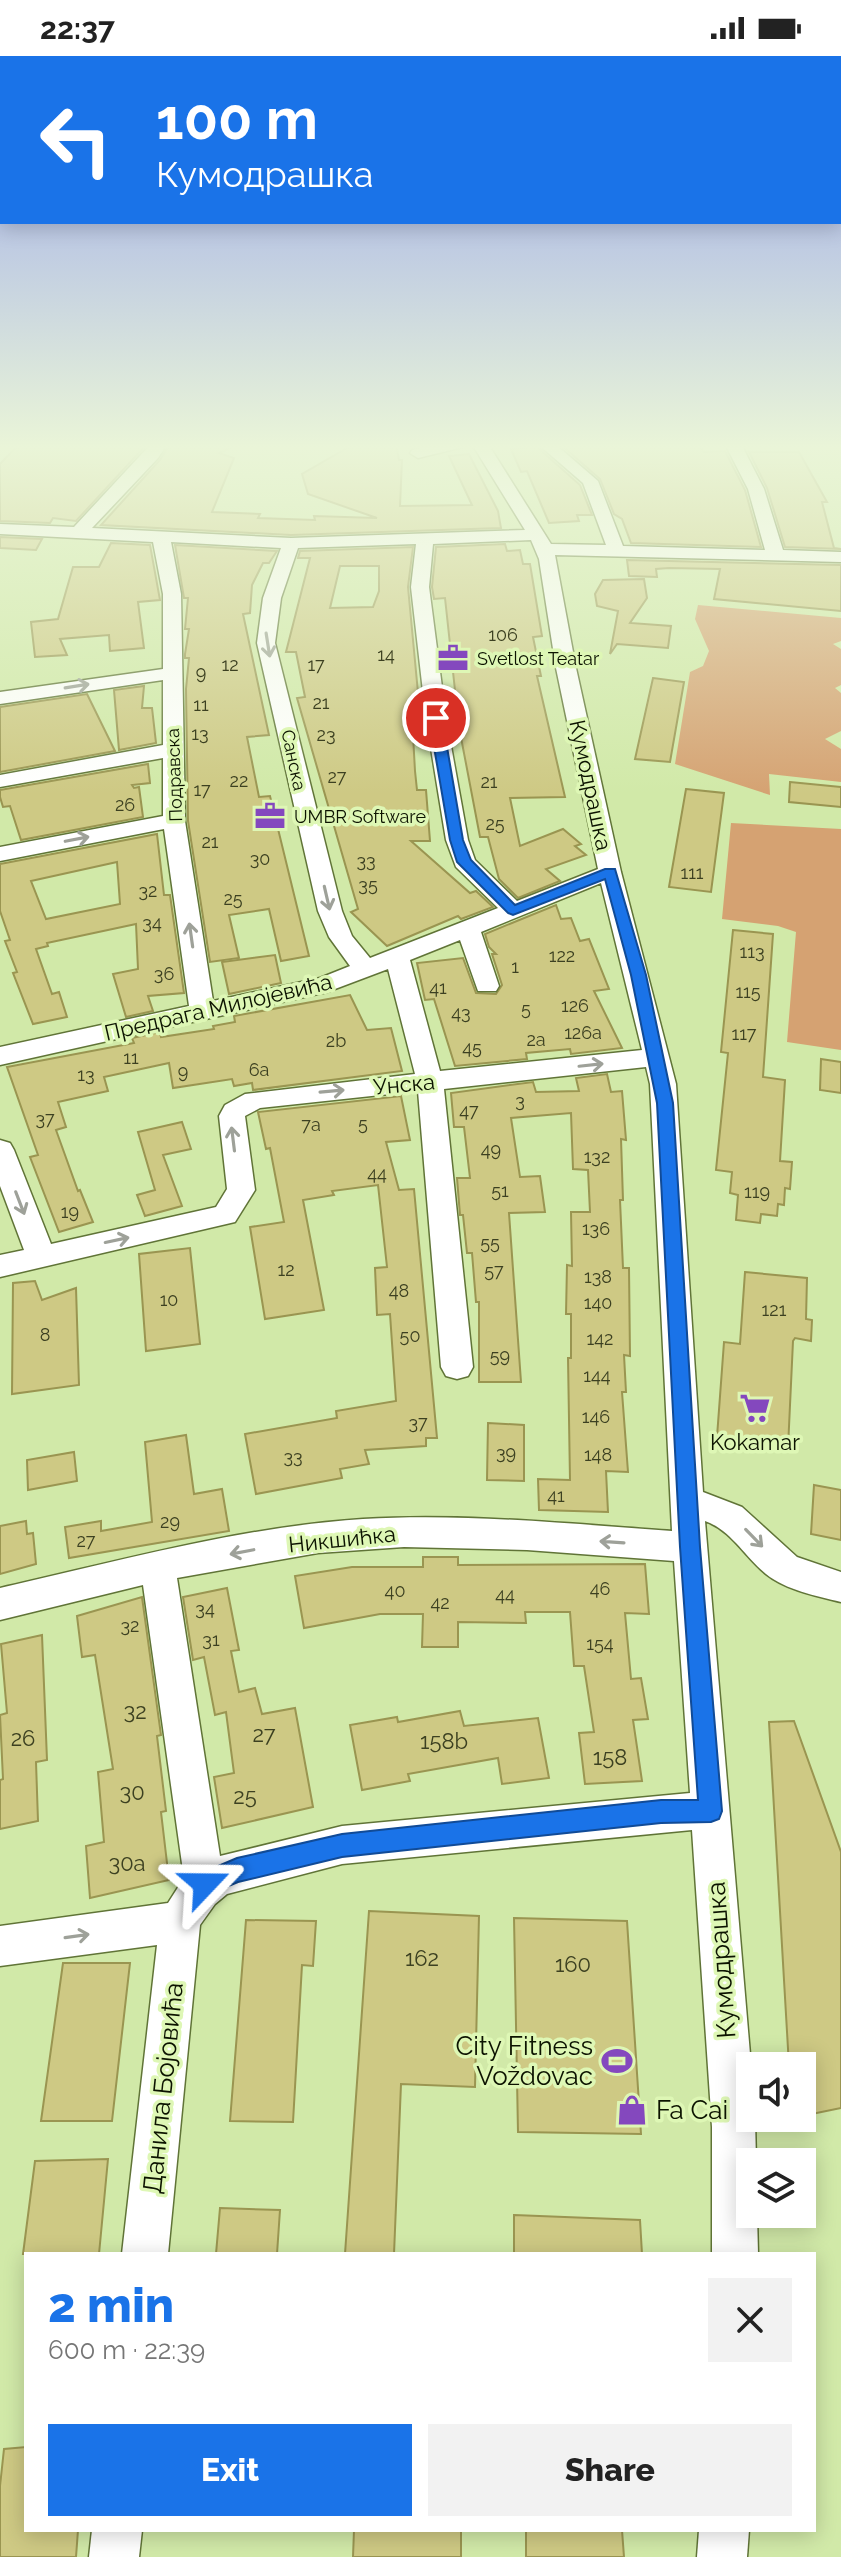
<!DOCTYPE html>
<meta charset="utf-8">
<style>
body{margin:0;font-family:Raleway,sans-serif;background:#f2f2f2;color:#222;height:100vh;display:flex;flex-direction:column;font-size:30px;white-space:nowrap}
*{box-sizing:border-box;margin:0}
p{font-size:26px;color:#767676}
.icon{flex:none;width:44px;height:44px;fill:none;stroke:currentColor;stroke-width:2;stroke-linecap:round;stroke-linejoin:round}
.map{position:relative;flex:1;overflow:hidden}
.side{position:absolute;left:24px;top:2196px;width:792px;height:280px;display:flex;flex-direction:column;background:#fff;border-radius:0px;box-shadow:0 4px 20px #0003}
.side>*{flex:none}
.top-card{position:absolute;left:0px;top:0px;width:842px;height:168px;box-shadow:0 4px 20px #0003;background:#1a73e8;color:#fff;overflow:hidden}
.tools{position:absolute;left:736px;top:1996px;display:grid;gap:16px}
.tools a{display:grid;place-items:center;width:80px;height:80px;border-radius:0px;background:#fff;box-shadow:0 4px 20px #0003;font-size:40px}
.pin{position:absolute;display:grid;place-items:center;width:68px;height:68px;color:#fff;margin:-34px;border:4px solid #fff;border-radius:50%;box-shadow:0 2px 8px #0007}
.me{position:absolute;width:88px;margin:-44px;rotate:67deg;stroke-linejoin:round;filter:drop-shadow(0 0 6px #0008)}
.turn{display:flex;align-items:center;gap:28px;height:168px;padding:0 24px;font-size:36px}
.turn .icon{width:104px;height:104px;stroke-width:2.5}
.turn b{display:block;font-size:56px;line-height:68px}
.round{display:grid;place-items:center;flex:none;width:84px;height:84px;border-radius:0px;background:#f2f2f2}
.headline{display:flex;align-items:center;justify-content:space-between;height:136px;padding:0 24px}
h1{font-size:48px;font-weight:800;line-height:60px;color:#1a73e8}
.cta{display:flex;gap:16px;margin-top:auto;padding:16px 24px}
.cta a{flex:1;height:92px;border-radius:0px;background:#1a73e8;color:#fff;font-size:32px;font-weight:800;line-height:92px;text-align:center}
.cta a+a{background:#f2f2f2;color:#222}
.status{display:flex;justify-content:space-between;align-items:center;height:56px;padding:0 40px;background:#fff;direction:ltr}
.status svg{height:22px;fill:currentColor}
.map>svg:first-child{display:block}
</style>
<div class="status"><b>22:37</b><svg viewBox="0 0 49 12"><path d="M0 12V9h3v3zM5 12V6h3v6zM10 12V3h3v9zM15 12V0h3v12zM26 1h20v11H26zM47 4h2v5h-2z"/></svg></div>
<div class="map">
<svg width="841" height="2501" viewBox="0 0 841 2501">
<rect width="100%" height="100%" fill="#d1e9a8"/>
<g fill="#d5a272">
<path d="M698,549l143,13v23l-8,3 8,5v36l-6,3 6,5v38l-16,8 16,10v33l-72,-8 1,21 -95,-31 15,-92 13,-6 6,-15 -14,-32z"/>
<path d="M731,767l110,6v221l-54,-8 9,-110 -18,-6 -56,-7z"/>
</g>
<g fill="#cec984" stroke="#9a9551" stroke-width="2" fill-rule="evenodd">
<path d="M19,388h128l-71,77 -23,-3 -3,5 -50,-2v-57z"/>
<path d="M170,388h68l-19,9 15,5 -22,54 48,2 -2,4 57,2 -1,-4 63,2 -69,-24 -6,-20 52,-30h42l3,16h3l-2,46 72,-1 -23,-49 20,-2 29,57 3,17 -210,7 -190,-10 59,-65z"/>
<path d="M560,388h137l7,8 21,-1 20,39 16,57 -130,-4 -9,-24 -8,-5 -14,-35z"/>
<path d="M536,390l44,39 12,30h-15l2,6 -30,2 -22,-52 -6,1 -10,-23z"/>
<path d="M749,396h50l28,50h-5l12,46 7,1 -56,-2 -18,-59z"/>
<path d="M0,481l42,2 -6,11 -36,-2z"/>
<path d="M111,487l39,2 10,55 -22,2 6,46 -34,3 -1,-16 -49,4 7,16 -32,2 -4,-35 27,-3 15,-52h26z"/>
<path d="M505,488l2,7 13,-1 3,14h7l12,72 -9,1 8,39h-4l28,121 -55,1 10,48 43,-17 18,15 -6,2 11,9 -40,14 14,12 -42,17 -19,-19 -11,-42h-8l-21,-110 -14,-129 -11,1 -2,-12 4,-40z"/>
<path d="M175,489l102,6 -8,12h-6l-11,22 -2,28 -7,1 26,121 -22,2 12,60 11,-1 39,160 -28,5 -12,-52 -40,6 10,43 -29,4 -22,-141 -2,-132 3,-31h-4v-4l4,-25h-4l3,-31h-4z"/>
<path d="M413,491l-5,40 14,148h-9l2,36 2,19h9l4,51h-19l59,52 6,-2 17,16 -32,12 -3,-3 -71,30 -36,-34 7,-3 -61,-211 8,-1 -9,-45h-10l24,-94h-12l2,-7zM340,510h39v25l-6,16 -43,1z"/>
<path d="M627,504l214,5v46l-127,-12 6,-30 -51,-1 -13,1 1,8 -28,-1z"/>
<path d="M644,523l3,19 -17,25 41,3 -3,22 -51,-4 -7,10 8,-43 -21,-5 -2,-12 8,-14z"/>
<path d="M653,622l31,4 -14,80 -35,-3z"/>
<path d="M144,630l-2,22h10l4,35 -37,7 -5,-60z"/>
<path d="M87,638l28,57 -115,21v-65z"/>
<path d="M148,708l2,19 -18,2 2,3 5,-1 4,30 -122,23 -11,-34 -7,1 -3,-10v-7z"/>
<path d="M790,726l51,5v20l-52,-5z"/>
<path d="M686,733l38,4 -13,99 -42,-5z"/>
<path d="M157,778l7,61h6l14,98 -36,3 5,15 -27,6 -13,-43 25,-5 -2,-45 -89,19 1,3 -12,3 16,45 7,-2 8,25 -34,7 -20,-51 4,-1 -12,-31 5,-1 -10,-29v-47zM117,806l3,42 -74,15 -15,-38z"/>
<path d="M556,849l5,14 10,-1 9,23 9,-2 20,50 -15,2 28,57 -51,6 -1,-5 -44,4 1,6 -72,7 -21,-67 -9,1 -8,-37 46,-5 13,35 20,1 6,-9 -10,-31h4l-7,-7 -4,-13z"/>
<path d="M733,874l40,4 -10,143 22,3 -5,81 12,1 -2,27 -5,-1 -1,17 -6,-1 -1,12 -16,-2 -1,9 -24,-3 2,-25 -8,-2 2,-21 -16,-2 12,-117 -7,-1z"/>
<path d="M275,899l6,28 -52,11 -7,-32z"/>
<path d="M350,939l17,35 24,-2 11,43 -149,19 -1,-7 -18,3 -2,-7 -59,9 -4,-25 -65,14 4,14 -50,11 8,25 -10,3 22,61 2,-1 13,32 -34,10 -29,-75 8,-2 -31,-88 127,-24 -2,-5 28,-6 1,5 53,-8 -1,-3 22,-4 -1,-6z"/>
<path d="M821,1003l20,3v31l-21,-3z"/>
<path d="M607,1018l4,18 11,-1 4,49 -5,-1 2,61h-3l3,68h6l1,88 -6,-1 2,37h-4l6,80 -22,-1 2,41 -69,-2 -1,-31 32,1 -2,-122h3v-44h-5l1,-49 5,1 -1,-54h19l-2,-42 -15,-1 -2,-56 -60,5 9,59 20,-1 5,36 -36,1 12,169h-42v-80h-3l-4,-49h-5l-4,-38h-3l-3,-37h13l-6,-51h-10l-3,-34 82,-11 3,10 43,-1 -3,-13z"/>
<path d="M401,1040l9,44 -24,2 13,48 15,-1 23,249h-11v8l-61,4 4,14 -29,5 2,9 -86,16 -11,-60 92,-16 -1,-7 60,-10 -6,-87 -13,1 -2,-47 12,-1 -9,-82 -46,6 2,4 -31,5 21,110 -59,9 -15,-92 34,-5 -14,-74 -4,1 -8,-37z"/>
<path d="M182,1066l9,27 -28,6 19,51 -37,10 -8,-21 18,-5 -17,-58z"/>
<path d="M190,1192l10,96 -54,7 -7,-97z"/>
<path d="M745,1216l62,6 -1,41 6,1 -1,21 -16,-3 -2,3 -5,107 -71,-11 7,-95 16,2z"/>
<path d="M35,1225l7,19 34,-12 3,97 -67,9 1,-111z"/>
<path d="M488,1367l36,2v56l-37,-1z"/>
<path d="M186,1379l8,59 28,-5 7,42 -160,27 -4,-31 36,-6v10l51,-9 -7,-80z"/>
<path d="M74,1396l3,29 -49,9 -1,-30z"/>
<path d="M814,1429l27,5v50l-30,-6z"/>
<path d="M26,1465l1,13 6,-1 3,31 -36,10v-48z"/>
<path d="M423,1501h35v8l187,-1 4,50 -24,-1 6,66 10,-1 7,41 -15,1 9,61 -57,3 -6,-51 15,-1 -10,-66h-10l-4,-54h-45l1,11 -68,-1v25h-36l1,-33h-43l-76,14 -9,-52 57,-9h71z"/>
<path d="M227,1532l12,62 -8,1 8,41 16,-4 7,26 33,-6 18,99 -91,21 -8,-51 20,-4 -8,-61 -11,3 -11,-58 -11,3 -10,-63z"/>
<path d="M142,1541l19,138 -4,1 9,75 -5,1 8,68 -79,18 -4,-52 18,-4 -6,-70 15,-3 -18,-114 -13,2 -5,-41z"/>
<path d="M42,1579l5,125 -11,2 2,59 -38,8v-49l3,-1 -3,-64 7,-2 -6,-69z"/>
<path d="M460,1655l4,15 74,-8 11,60 -47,6 -4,-26 -90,16 2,7 -48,9 -12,-65 47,-8 1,5z"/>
<path d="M794,1665l47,131v256l-39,8v-50h-13l-20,-344z"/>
<path d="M369,1855l110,5 -4,171 -74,-3 -7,170h-49z"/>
<path d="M514,1862l113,3 14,213 -123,-2z"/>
<path d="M246,1864l70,1 -3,45 -11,-1 -9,157 -63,-1z"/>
<path d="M63,1907h67l-18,158h-71z"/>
<path d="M108,2103l-9,95h-76l12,-93z"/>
<path d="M220,2152l60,2 -3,44h-61z"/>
<path d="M514,2159l126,5 2,34h-128z"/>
<path d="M26,2391v83h52l-2,27h-76v-71l4,-37z"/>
<path d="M354,2474h107v27h-108z"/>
<path d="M526,2474h96l2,27h-98z"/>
</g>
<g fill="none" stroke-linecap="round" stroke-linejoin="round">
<g stroke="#607437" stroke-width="3">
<g id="minor">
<path d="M151,388h16l-9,14 -66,70 199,10 234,-8 -53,-86h16l63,100 55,1 -23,-62 -45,-39h17l43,37 25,65 142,4 -17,-61 -23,-45h16l23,45 19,61 58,2v10l-286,-7 21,113 45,204 55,212 27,408 39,15 55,50 44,15v30c-25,-6 -55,-12 -75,-28 -21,-17 -35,-44 -61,-53l46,545 -1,52h5l1,44h-6v52h7l1,40h-46v-127l-20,-297 -350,34 -115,30 -12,10 -15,21 -32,329h-46l35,-309 -157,21v-40l168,-23 16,-25 -41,-293 -143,35v-32c120,-27 240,-61 363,-69 103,-6 207,5 309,12l-22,-447 -4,-17 -202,22 29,278 -5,9 -11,3 -11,-3 -5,-9 -23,-276 -158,17 -15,8 10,74 -20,32 -235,55v-22l24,-5 -24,-64v-46l10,3 4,7 37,94 165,-37 11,-18 -8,-73 6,-11 20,-11 170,-20 -27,-105 -61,23 -327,73v-18l189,-41 -25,-177 -164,32v-14l163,-31v-58l-163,29v-12l163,-30v-65l-163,24v-12l163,-23v-75l-10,-52 -153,-8v-10l74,3zM531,484l8,19 17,109 42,201 -81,32 -42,-41 -7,-20 -22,-122 -17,-131 4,-43zM171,486l110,6 -18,50 -6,45 61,268 11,26 21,29 -30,12 -107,23 -28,-180 -4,-227zM416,488l-5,43 15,131 20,122 10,27 42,41 -128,50 -18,-22 -10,-25 -67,-268 6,-45 17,-50zM601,827l41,167 -202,21 -30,-111 50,-20 18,51h18l3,-5 -18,-54zM404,1491l123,3 147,11 16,232 -348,33 -122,30 -43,-278 141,-25z"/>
<path d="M438,388h27l-2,3 -45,11 -8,-5 2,-3z"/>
<path d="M92,2474h50l-3,27h-50z"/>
<path d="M699,2474h50l-2,27h-50z"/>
</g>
</g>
<use href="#minor" fill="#fff" fill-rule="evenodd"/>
</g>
<defs><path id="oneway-shaft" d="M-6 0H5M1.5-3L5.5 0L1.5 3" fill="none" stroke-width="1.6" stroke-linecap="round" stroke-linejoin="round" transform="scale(2)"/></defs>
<g stroke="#9ea199">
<use href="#oneway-shaft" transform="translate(268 589) rotate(81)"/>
<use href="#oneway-shaft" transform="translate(77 630) rotate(-9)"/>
<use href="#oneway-shaft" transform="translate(77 783) rotate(-11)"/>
<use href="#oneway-shaft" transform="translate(327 842) rotate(77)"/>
<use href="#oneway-shaft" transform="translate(191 879) rotate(-98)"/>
<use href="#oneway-shaft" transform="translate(591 1009) rotate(-6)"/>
<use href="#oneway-shaft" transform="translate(332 1035) rotate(-5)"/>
<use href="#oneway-shaft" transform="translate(233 1083) rotate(-97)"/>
<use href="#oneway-shaft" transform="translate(20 1147) rotate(69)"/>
<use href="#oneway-shaft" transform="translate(117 1184) rotate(-12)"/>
<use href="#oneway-shaft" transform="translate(754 1482) rotate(46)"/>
<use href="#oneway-shaft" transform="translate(612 1486) rotate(-176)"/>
<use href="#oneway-shaft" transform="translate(242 1496) rotate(169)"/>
<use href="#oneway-shaft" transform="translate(77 1880) rotate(-8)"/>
</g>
<linearGradient id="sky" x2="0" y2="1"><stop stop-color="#97a5ec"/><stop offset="0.53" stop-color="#eaf5d8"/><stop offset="1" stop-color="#eaf5d8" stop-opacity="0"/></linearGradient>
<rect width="841" height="738" fill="url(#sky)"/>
<path fill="#1a73e8" stroke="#114b97" stroke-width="2" d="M436,658l6,4 21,122 8,20 44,45 90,-36h10l31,106 27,128 27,444 22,264 -3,8 -8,3 -50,1 -319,34 -104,25 -33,14 -8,-4 -4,-8 4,-9 40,-17 105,-24 319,-34h37l-18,-253 -23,-444 -26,-128 -26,-96 -92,36 -5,-2 -51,-51 -7,-22 -21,-122z"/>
<defs>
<g id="office-bare" transform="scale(2.4)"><path d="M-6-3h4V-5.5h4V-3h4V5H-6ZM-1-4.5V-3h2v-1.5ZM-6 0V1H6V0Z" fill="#8448be" stroke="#def7b5" stroke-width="2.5" paint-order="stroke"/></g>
<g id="supermarket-bare" transform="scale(2.4)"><path d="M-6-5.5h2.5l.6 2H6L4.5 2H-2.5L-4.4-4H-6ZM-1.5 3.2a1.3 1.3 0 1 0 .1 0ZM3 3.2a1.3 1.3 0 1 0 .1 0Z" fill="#8448be" stroke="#def7b5" stroke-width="2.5" paint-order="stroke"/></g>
<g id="stadium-bare" transform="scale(2.4)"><path d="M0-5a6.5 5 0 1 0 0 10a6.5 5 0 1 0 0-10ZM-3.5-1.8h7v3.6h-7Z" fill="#8448be" stroke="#def7b5" stroke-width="2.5" paint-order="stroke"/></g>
<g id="shop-bare" transform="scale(2.4)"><path d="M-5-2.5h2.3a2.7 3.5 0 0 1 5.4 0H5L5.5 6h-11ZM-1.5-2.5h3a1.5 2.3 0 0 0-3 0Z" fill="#8448be" stroke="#def7b5" stroke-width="2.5" paint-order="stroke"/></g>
</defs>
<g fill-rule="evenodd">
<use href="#office-bare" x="453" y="602"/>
<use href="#office-bare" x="270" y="760"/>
<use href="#supermarket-bare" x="755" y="1352"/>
<use href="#stadium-bare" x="617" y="2005"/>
<use href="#shop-bare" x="632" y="2054"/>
</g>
<g text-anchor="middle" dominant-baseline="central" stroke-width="7" stroke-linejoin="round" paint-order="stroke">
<g font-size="18" fill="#3c4021">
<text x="503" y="578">106</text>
<text x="386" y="598">14</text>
<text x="230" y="608">12</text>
<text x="316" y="608">17</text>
<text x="201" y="616">9</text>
<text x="321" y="646">21</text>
<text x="201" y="648">11</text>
<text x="200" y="677">13</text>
<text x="326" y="678">23</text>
<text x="337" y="720">27</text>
<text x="239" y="724">22</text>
<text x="489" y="725">21</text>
<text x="202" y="733">17</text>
<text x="125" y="748">26</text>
<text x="495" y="767">25</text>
<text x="210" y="785">21</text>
<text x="260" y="802">30</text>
<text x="366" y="804">33</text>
<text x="692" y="816">111</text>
<text x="368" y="828">35</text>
<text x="148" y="834">32</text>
<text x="233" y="842">25</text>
<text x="152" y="866">34</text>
<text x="752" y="895">113</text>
<text x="562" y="899">122</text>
<text x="515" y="910">1</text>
<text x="164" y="917">36</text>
<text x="438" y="931">41</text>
<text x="748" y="935">115</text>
<text x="575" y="949">126</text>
<text x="526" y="952">5</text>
<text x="461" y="956">43</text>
<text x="583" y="976">126a</text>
<text x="744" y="977">117</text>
<text x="536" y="983">2a</text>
<text x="336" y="984">2b</text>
<text x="472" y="991">45</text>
<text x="131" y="1001">11</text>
<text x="259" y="1013">6a</text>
<text x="183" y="1015">9</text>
<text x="86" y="1018">13</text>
<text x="520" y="1044">3</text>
<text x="469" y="1054">47</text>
<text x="45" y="1062">37</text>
<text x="363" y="1067">5</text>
<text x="311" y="1068">7a</text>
<text x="491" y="1093">49</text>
<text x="597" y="1100">132</text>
<text x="377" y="1117">44</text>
<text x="500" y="1134">51</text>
<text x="757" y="1135">119</text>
<text x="70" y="1155">19</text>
<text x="596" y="1172">136</text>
<text x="490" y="1186">55</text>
<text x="286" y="1213">12</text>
<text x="494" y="1214">57</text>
<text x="598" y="1220">138</text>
<text x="399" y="1234">48</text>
<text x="169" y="1243">10</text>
<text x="598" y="1246">140</text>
<text x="774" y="1253">121</text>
<text x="45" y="1278">8</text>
<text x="410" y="1279">50</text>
<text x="600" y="1282">142</text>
<text x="500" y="1299">59</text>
<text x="597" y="1319">144</text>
<text x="596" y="1360">146</text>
<text x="418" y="1366">37</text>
<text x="506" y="1396">39</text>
<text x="598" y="1398">148</text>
<text x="293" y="1400">33</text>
<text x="556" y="1439">41</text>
<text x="170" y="1465">29</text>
<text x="86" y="1484">27</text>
<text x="600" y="1532">46</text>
<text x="395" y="1534">40</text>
<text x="505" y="1538">44</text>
<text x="440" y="1546">42</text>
<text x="205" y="1552">34</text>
<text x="130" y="1569">32</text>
<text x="211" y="1583">31</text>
<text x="600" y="1587">154</text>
</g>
<g font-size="18" fill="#0c1300" stroke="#def7b5" text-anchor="start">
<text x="477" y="602">Svetlost Teatar</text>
<text x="294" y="760">UMBR Software</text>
</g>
<g font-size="18" fill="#0c1300" stroke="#def7b5">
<text transform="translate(294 704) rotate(78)">Санска</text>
<text transform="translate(174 719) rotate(-92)">Подравска</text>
</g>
<g font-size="22" fill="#0c1300" stroke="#def7b5">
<text transform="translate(591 729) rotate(78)">Кумодрашка</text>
<text transform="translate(218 951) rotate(-13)">Предрага Милојевића</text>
<text transform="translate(404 1028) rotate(-5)">Унска</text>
<text transform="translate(342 1483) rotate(-6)">Никшићка</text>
</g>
<g font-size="22" fill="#0c1300" stroke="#def7b5">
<text x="755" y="1386">Kokamar</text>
</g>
<g font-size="22" fill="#3c4021">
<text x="135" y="1655">32</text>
<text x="264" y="1678">27</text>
<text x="23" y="1682">26</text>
<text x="444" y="1685">158b</text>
<text x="610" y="1701">158</text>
<text x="132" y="1736">30</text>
<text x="245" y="1740">25</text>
<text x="127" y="1807">30a</text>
<text x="422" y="1902">162</text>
<text x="573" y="1908">160</text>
</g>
<g font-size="26" fill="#0c1300" stroke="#def7b5">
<text transform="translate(721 1904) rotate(-94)">Кумодрашка</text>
<text transform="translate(163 2032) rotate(-84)">Данила Бојовића</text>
</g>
<g font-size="26" fill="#0c1300" stroke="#def7b5" text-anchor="end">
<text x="593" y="1990">City Fitness<tspan x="593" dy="30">Voždovac</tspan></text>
<text x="656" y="2054" text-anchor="start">Fa Cai</text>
</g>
</g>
</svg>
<div class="tools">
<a><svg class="icon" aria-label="sound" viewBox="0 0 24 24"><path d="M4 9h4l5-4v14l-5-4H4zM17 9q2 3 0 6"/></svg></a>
<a><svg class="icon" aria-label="layers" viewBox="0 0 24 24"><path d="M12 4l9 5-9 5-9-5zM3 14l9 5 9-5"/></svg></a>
</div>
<div class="pin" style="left:436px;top:662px;background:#d93025"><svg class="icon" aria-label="arrive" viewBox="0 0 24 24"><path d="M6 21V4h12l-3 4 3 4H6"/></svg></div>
<svg class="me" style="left:205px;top:1828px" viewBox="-20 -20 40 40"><path d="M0-17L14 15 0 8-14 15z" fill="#1a73e8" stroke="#fff" stroke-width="4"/></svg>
<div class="top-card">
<div class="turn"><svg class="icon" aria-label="left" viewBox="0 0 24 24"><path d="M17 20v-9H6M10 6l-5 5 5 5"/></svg><div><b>100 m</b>Кумодрашка</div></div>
</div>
<section class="side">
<div class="headline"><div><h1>2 min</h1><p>600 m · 22:39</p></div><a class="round"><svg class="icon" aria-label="close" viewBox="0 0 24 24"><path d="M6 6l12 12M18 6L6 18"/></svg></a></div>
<div class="cta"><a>Exit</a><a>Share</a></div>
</section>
</div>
